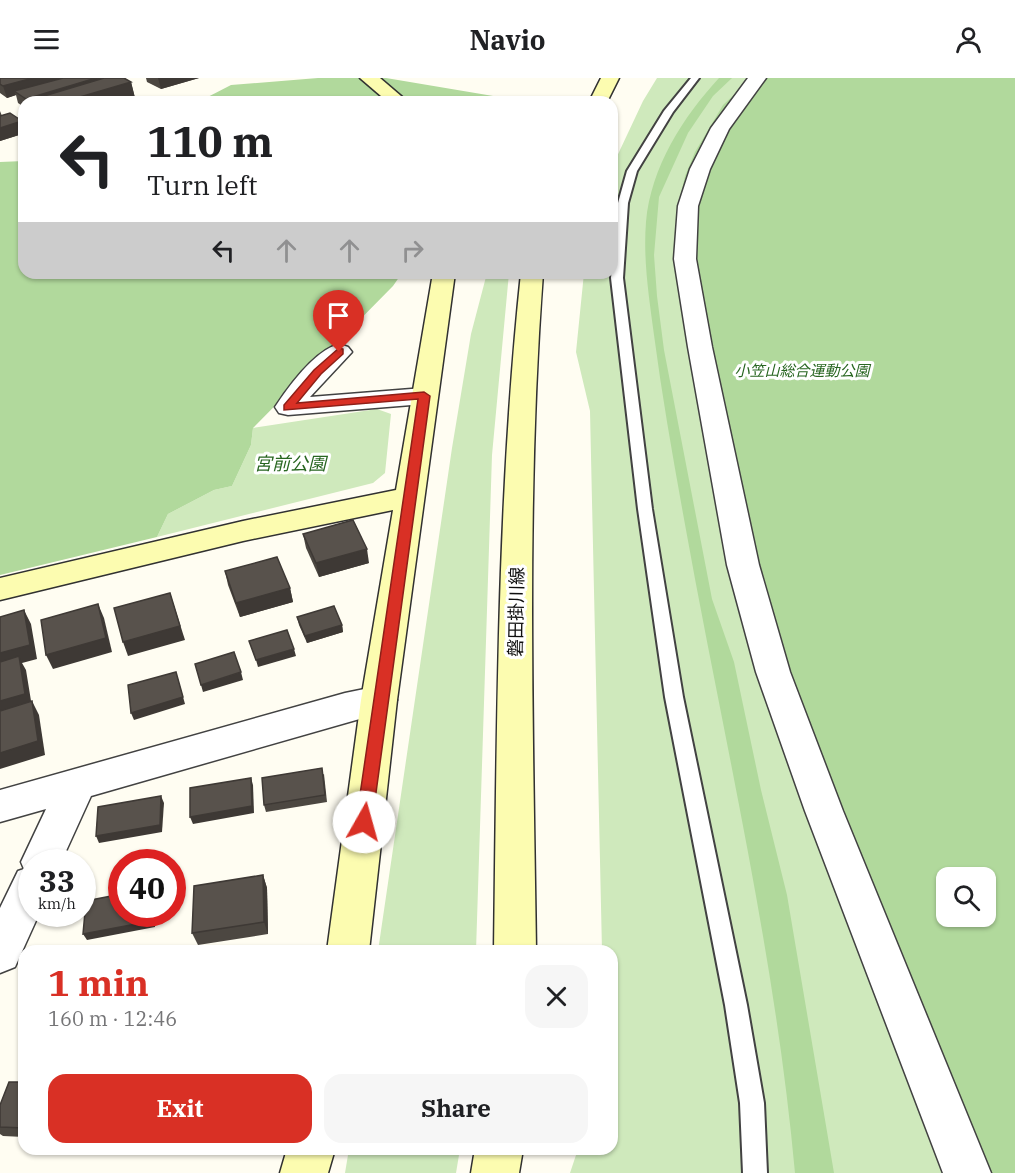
<!DOCTYPE html>
<meta charset="utf-8">
<style>
body{margin:0;font-family:"IBM Plex Serif","Noto Sans JP",serif;background:#f6f6f6;color:#202124;height:100vh;display:flex;flex-direction:column;font-size:22px;white-space:nowrap}
*{box-sizing:border-box;margin:0}
p{font-size:20px;color:#757577}
.icon{flex:none;width:33px;height:33px;fill:none;stroke:currentColor;stroke-width:2;stroke-linecap:round;stroke-linejoin:round}
.map{position:relative;flex:1;overflow:hidden}
.side{position:absolute;left:18px;top:867px;width:600px;height:210px;display:flex;flex-direction:column;background:#fff;border-radius:18px;box-shadow:0 2px 4px #0004}
.side>*{flex:none}
.top-card{position:absolute;left:18px;top:18px;width:600px;height:183px;border-radius:18px;box-shadow:0 2px 4px #0004;background:#fff;color:#202124;overflow:hidden}
.buttons{position:absolute;left:936px;top:789px;display:grid;gap:12px}
.buttons a{display:grid;place-items:center;width:60px;height:60px;border-radius:12px;background:#fff;box-shadow:0 2px 4px #0004;font-size:30px}
.speed{position:absolute;left:18px;top:771px;display:flex;gap:12px;font-size:30px;font-weight:700;text-align:center}
.speed>*{display:grid;place-content:center;width:78px;height:78px;border-radius:50%;background:#fff;box-shadow:0 2px 4px #0004;line-height:1}
.speed small{font-size:15px;font-weight:400}
.speed .limit{border:9px solid #d22;background:#fff;color:#111}
.pin{position:absolute;display:grid;place-items:center;width:51px;height:51px;color:#fff;margin:-62px -26px;border-radius:50% 50% 50% 0;rotate:-45deg;box-shadow:0 0 6px #0007}
.pin .icon{rotate:45deg}
.me{position:absolute;width:66px;margin:-33px;rotate:7deg;stroke-linejoin:round;filter:drop-shadow(0 0 4px #0008)}
.turn{display:flex;align-items:center;gap:21px;height:126px;padding:0 30px;font-size:27px}
.turn .icon{width:78px;height:78px;stroke-width:2.5}
.turn b{display:block;font-size:42px;line-height:51px}
.lanes{display:flex;align-items:center;height:57px;padding:0 30px;background:#0003;justify-content:center;gap:30px;direction:ltr}
.lanes .off{opacity:.35}
.round{display:grid;place-items:center;flex:none;width:63px;height:63px;border-radius:18px;background:#f6f6f6}
.summary{display:flex;align-items:center;justify-content:space-between;height:102px;padding:0 30px}
h1{font-size:36px;font-weight:700;line-height:45px;color:#d93025}
.action{display:flex;gap:12px;margin-top:auto;padding:12px 30px}
.action a{flex:1;height:69px;border-radius:18px;background:#d93025;color:#fff;font-size:24px;font-weight:700;line-height:69px;text-align:center}
.action a+a{background:#f6f6f6;color:#202124}
header{display:flex;justify-content:space-between;align-items:center;height:78px;padding:0 30px;background:#fff;font-size:27px;font-weight:700}
.map>svg:first-child{display:block}
</style>
<header><svg class="icon" aria-label="menu" viewBox="0 0 24 24"><path d="M4 6h16M4 12h16M4 18h16"/></svg>Navio<svg class="icon" aria-label="person" viewBox="0 0 24 24"><circle cx="12" cy="8" r="4"/><path d="M4 21q1-7 8-7t8 7"/></svg></header>
<div class="map">
<svg width="1015" height="1095" viewBox="0 0 1015 1095">
<rect width="100%" height="100%" fill="#fffdf2"/>
<g fill="#cfe9bc" fill-rule="evenodd">
<path d="M657,0h358v1095h-445l8,-24h34v-198h-10l-12,-540 -14,-59 8,-79h28v-106l31,-66zM946,800h40v38h-40z"/>
<path d="M487,195h22l-17,182 -16,496h-98l74,-503 19,-114z"/>
<path d="M377,331l14,5 -6,59 -12,10 -216,54 11,-23 46,-24 18,-4 19,-41 2,-17z"/>
<path d="M349,1071h111l-4,24h-111z"/>
</g>
<g fill="#b1d99c" fill-rule="evenodd">
<path d="M318,0h68l119,20 -2,4h-305l33,-17z"/>
<path d="M719,0h13l-19,18 -25,37 -29,64 -5,58 3,41 7,54 48,249 22,63 27,128 26,105 47,278h-39c-20,-221 -72,-436 -111,-654 -11,-61 -22,-123 -30,-184 -5,-38 -11,-75 -8,-113 5,-55 37,-105 73,-144z"/>
<path d="M752,0h263v1095h-33l-212,-503 17,-8 -8,-21 -23,-9 -71,-413 -9,-3 9,-40 10,-24 28,-47zM946,800h40v38h-40z"/>
<path d="M24,83v112h378l-9,13 -140,142 -2,17 -19,41 -18,4 -46,24 -11,23 -157,38v-413z"/>
</g>
<g fill="none" stroke-linecap="round" stroke-linejoin="round">
<g stroke="#424242" stroke-width="4">
<path id="lane" d="M691,0h8l-26,34 -36,59 -9,32 -5,75 29,231 31,188 64,308 17,98 3,70h-24l-3,-70 -15,-98 -60,-308 -27,-188 -27,-231 7,-75 9,-32 37,-60z"/>
</g>
<g stroke="#424242" stroke-width="3">
<g id="street">
<path d="M748,0h18l-37,51 -19,40 -12,37 -2,53 16,88 47,218 31,107 53,139 148,362h-48l-138,-362 -49,-139 -29,-107 -39,-218 -14,-88 4,-53 12,-37 21,-41z"/>
<path d="M339,266l9,3 4,5 -42,45 114,-9 9,2 4,6 -4,6 -9,2 -136,11 -9,-2 -4,-6c14,-21 39,-56 64,-63z"/>
<path d="M379,608l12,4 6,10 -6,10 -300,86 -30,66h-29v52h7l-24,53 -15,6v-65l18,-37 6,-2 -3,-7 25,-53 -46,13v-32l345,-97z"/>
</g>
</g>
<g stroke="#313131" stroke-width="3">
<g id="secondary">
<path d="M360,0h20l28,24h-20z"/>
<path d="M601,0h18l-12,24h-18z"/>
<path d="M433,195h22l-58,427 -28,251h-42l34,-251 32,-190 -150,31 -243,59v-22l243,-57 153,-31z"/>
<path d="M521,195h22c-17,226 -10,452 -7,678h-42c3,-227 3,-452 27,-678z"/>
<path d="M287,1071h48l-7,24h-48z"/>
<path d="M475,1071h48l-4,24h-48z"/>
</g>
</g>
<use href="#lane" fill="#fff" fill-rule="evenodd"/>
<use href="#street" fill="#fff" fill-rule="evenodd"/>
<use href="#secondary" fill="#fcfcb0" fill-rule="evenodd"/>
</g>
<g fill="#4c4741">
<path d="M0,0l131,4 4,16 -13,4h-98v5l-6,-4 -2,-8 -9,3 -7,-5z"/>
<path d="M146,0h53l-38,11 -14,-7z"/>
<path d="M0,33l2,5 22,10v20l-2,-2 -3,-9 -19,6z"/>
<path d="M303,456l66,29 -50,14 -13,-29z"/>
<path d="M225,493l65,17 3,14 -53,15 -12,-32z"/>
<path d="M297,539l45,8 1,7 -36,11 -8,-18z"/>
<path d="M324,696l3,28 -61,10 -2,-7z"/>
<path d="M263,797l4,13 1,46 -70,11 -6,-12z"/>
<path d="M24,1004v55l-21,-1 -3,-2v-29z"/>
</g>
<g fill="#3e3935">
<path d="M33,0h42l-61,13 2,4 -9,3 -4,-12z"/>
<path d="M96,0h13l-75,21 1,3h-8l-1,-3z"/>
<path d="M158,0h41l-38,11z"/>
<path d="M131,4l4,16 -13,4h-59z"/>
<path d="M22,43l2,5v7l-6,-1 1,3 -19,6v-13z"/>
<path d="M367,471l2,14 -50,14 -3,-14z"/>
<path d="M290,510l3,14 -53,15 -4,-14z"/>
<path d="M170,515l15,47 -57,16 -5,-14z"/>
<path d="M98,526l6,14 8,34 -59,17 -7,-14z"/>
<path d="M24,532l7,14 6,35 -15,4 4,7 6,37 -32,10v-64z"/>
<path d="M342,547l1,7 -36,11 -2,-7z"/>
<path d="M294,571l2,7 -38,11 -2,-7z"/>
<path d="M176,594l9,32 -51,16 -3,-7z"/>
<path d="M241,594l2,8 -40,12 -2,-7z"/>
<path d="M32,623l7,14 6,40 -45,14v-16z"/>
<path d="M251,700l2,7 1,28 -61,11 -3,-7z"/>
<path d="M161,718l3,7 -2,29 -63,11 -3,-7z"/>
<path d="M263,797l4,13 1,46 -4,-12z"/>
<path d="M152,836h4l-1,13 -68,13 -4,-6z"/>
</g>
<g fill="#58524c" stroke="#3e3935" stroke-width="1.5">
<path d="M0,0h33l-30,8 -3,-2z"/>
<path d="M63,0h33l-70,21 -12,-8z"/>
<path d="M104,0h20l7,4 -68,20h-23l-6,-3z"/>
<path d="M10,35l12,8 -22,7v-12z"/>
<path d="M24,53v5l-6,-4z"/>
<path d="M353,442l14,29 -51,14 -13,-29z"/>
<path d="M277,479l13,31 -54,15 -11,-32z"/>
<path d="M170,515l10,33 -57,16 -9,-34z"/>
<path d="M98,526l8,34 -60,17 -5,-35z"/>
<path d="M334,528l8,19 -37,11 -8,-19z"/>
<path d="M24,532l6,35 -30,8v-36z"/>
<path d="M287,552l7,19 -38,11 -7,-19z"/>
<path d="M234,574l7,20 -40,13 -6,-21z"/>
<path d="M19,578l6,38 -25,7v-39z"/>
<path d="M176,594l7,25 -52,16 -3,-28z"/>
<path d="M32,623l6,40 -38,12v-42z"/>
<path d="M322,690l3,27 -61,10 -2,-27z"/>
<path d="M251,700l1,28 -62,11v-29z"/>
<path d="M161,718l-1,29 -64,11 2,-29z"/>
<path d="M263,797l1,47 -72,11 2,-47z"/>
<path d="M122,816v20h30v7l-69,13 3,-33z"/>
<path d="M9,1004h15v46l-24,-1v-22z"/>
</g>
<path fill="#d93025" stroke="#8d1f18" stroke-width="1.5" d="M339,270l4,1v5l-22,20 -24,29 127,-11 6,4 -58,426 -3,5h-11l-2,-5 62,-423 -134,11v-5l30,-35z"/>
<g text-anchor="middle" dominant-baseline="central" stroke-width="6" stroke-linejoin="round" paint-order="stroke">
<g font-size="15" font-style="italic" fill="#286621" stroke="#fff">
<text x="802" y="292">小笠山総合運動公園</text>
</g>
<g font-size="18" font-style="italic" fill="#286621" stroke="#fff">
<text x="290" y="385">宮前公園</text>
</g>
<g font-size="18" fill="#0f0f0f" stroke="#fff">
<text transform="translate(516 534) rotate(-89)">磐田掛川線</text>
</g>
</g>
</svg>
<div class="buttons">
<a><svg class="icon" aria-label="search" viewBox="0 0 24 24"><circle cx="10" cy="10" r="6"/><path d="M15 15l6 6"/></svg></a>
</div>
<div class="speed"><div>33<small>km/h</small></div><div class="limit">40</div></div>
<div class="pin" style="left:339px;top:274px;background:#d93025"><svg class="icon" aria-label="arrive" viewBox="0 0 24 24"><path d="M6 21V4h12l-3 4 3 4H6"/></svg></div>
<svg class="me" style="left:364px;top:744px" viewBox="-20 -20 40 40"><circle r="19" fill="#fff"/><path d="M0-13L10 11 0 6-10 11z" fill="#d93025"/></svg>
<div class="top-card">
<div class="turn"><svg class="icon" aria-label="left" viewBox="0 0 24 24"><path d="M17 20v-9H6M10 6l-5 5 5 5"/></svg><div><b>110 m</b>Turn left</div></div>
<div class="lanes"><svg class="icon" aria-label="left" viewBox="0 0 24 24"><path d="M17 20v-9H6M10 6l-5 5 5 5"/></svg><svg class="icon off" aria-label="ahead" viewBox="0 0 24 24"><path d="M12 20V5M6 11l6-6 6 6"/></svg><svg class="icon off" aria-label="ahead" viewBox="0 0 24 24"><path d="M12 20V5M6 11l6-6 6 6"/></svg><svg class="icon off" aria-label="right" viewBox="0 0 24 24"><path d="M7 20v-9h11M14 6l5 5-5 5"/></svg></div>
</div>
<section class="side">
<div class="summary"><div><h1>1 min</h1><p>160 m · 12:46</p></div><a class="round"><svg class="icon" aria-label="close" viewBox="0 0 24 24"><path d="M6 6l12 12M18 6L6 18"/></svg></a></div>
<div class="action"><a>Exit</a><a>Share</a></div>
</section>
</div>
